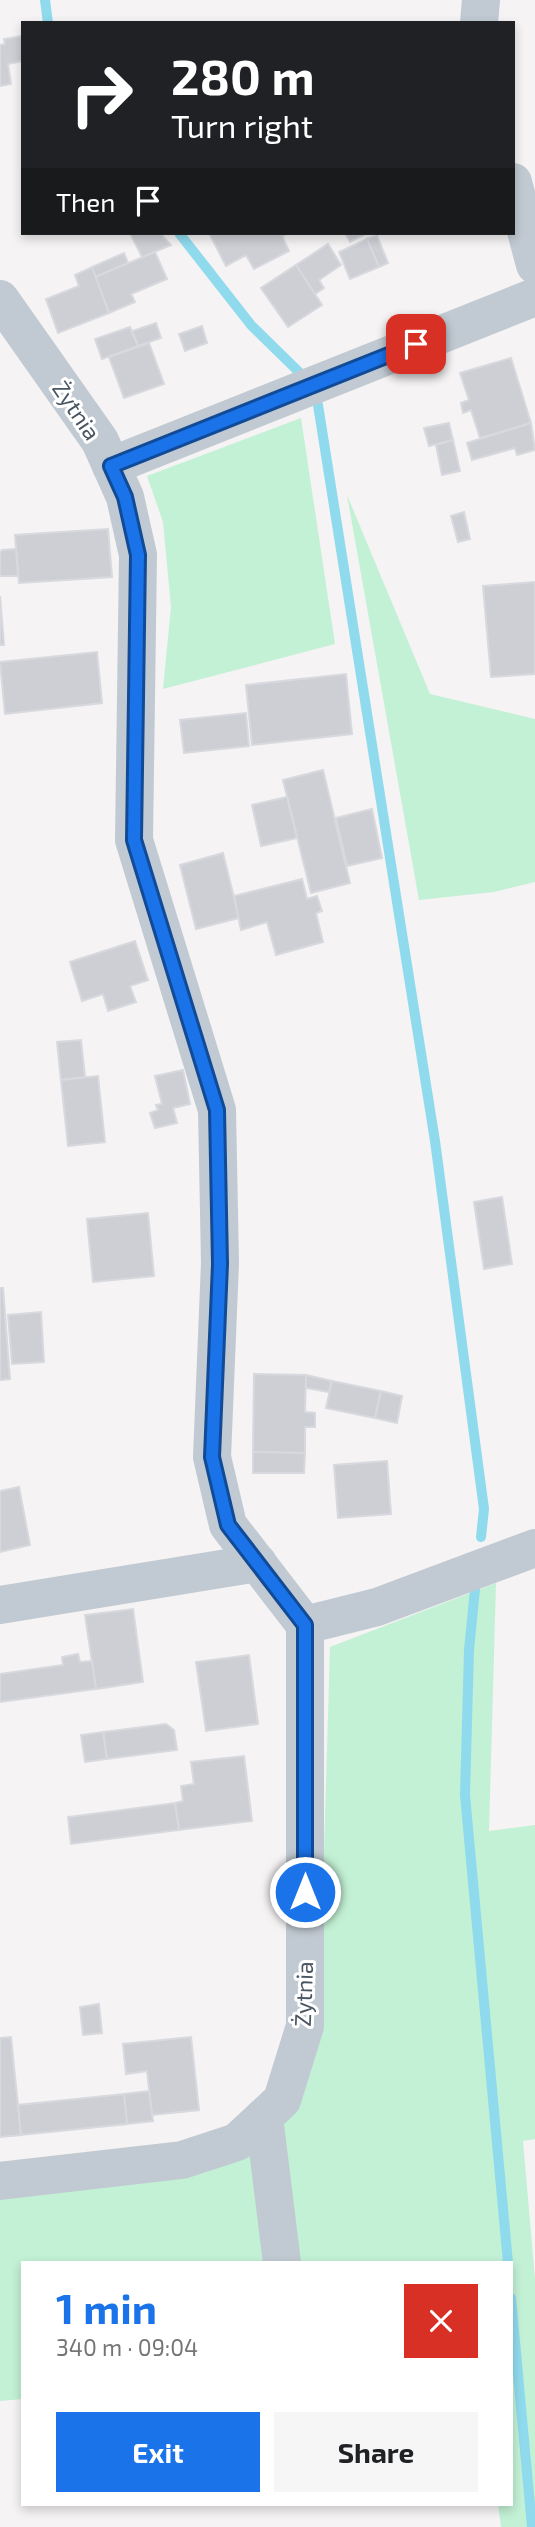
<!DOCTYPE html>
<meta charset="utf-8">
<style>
body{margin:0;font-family:"Exo 2",sans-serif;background:#f6f6f6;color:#202124;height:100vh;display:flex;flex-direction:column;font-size:26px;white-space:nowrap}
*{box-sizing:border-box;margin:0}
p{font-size:23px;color:#757577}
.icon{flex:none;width:38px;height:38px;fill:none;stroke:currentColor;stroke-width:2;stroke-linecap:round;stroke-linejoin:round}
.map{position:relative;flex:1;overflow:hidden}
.details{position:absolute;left:21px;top:2261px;width:492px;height:245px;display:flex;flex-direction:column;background:#fff;border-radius:0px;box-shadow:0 4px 10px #0003}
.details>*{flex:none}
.banner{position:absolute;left:21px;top:21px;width:494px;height:214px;border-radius:0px;box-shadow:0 4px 10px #0003;background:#202124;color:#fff;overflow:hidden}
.pin{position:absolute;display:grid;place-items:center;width:60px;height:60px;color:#fff;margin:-30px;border-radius:14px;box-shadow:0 4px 10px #0006}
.me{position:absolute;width:77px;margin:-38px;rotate:0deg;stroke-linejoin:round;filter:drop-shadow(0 0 5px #0008)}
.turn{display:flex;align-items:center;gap:24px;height:147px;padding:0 35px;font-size:32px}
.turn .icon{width:91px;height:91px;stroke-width:2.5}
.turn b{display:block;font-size:49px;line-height:60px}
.then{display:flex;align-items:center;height:66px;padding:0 35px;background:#0003;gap:14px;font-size:26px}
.round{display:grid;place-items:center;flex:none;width:74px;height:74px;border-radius:0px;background:#f6f6f6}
.head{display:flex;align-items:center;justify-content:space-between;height:119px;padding:0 35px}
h1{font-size:42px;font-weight:700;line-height:52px;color:#1a73e8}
.action{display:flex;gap:14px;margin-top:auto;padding:14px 35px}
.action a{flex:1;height:80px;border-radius:0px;background:#1a73e8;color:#fff;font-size:28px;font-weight:700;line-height:80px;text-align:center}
.action a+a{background:#f6f6f6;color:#202124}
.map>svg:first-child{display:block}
</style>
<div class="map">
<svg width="535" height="2527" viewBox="0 0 535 2527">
<rect width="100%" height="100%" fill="#f5f3f3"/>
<g fill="#c3f1d5">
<path d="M301,418l34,226 -172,45 8,-82 -8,-85 -16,-46z"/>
<path d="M347,495l83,199 105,25v163l-41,10 -75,8z"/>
<path d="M496,1583l-7,248 46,-6v314l-12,2 12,138v248h-34l-3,-23h13v-241h-488v136l-23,2v-207l241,-41 78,-127 11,-379z"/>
</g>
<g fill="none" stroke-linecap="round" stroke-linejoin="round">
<g stroke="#90daee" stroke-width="10">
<path d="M45,0l3,23"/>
<path d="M179,233l72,92 49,48 18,32 117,736 49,368 -3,28"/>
<path d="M476,1579l-7,71 -4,145 43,468"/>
<path d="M511,2298l21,229"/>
</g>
</g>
<g fill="#cdcfd5" stroke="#d7d9de" stroke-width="2">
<path d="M23,36v25l-15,3 3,20 -11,2v-41l5,-1 -1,-5z"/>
<path d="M130,233h30l11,12 -29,12z"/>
<path d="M209,233h79l-6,3 7,15 -35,18 -8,-14 -20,11z"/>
<path d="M345,233h22l-17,9z"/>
<path d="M377,236l11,27 -9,4 -12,-28z"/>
<path d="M367,239l12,28 -29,12 -11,-27z"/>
<path d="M328,244l13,21 -22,15 5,8 -9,6 -19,-29z"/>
<path d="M155,252l12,27 -36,15 4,8 -26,11 -14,-36z"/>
<path d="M124,253l4,10 -33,14 -3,-10z"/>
<path d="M296,265l26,40 -34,22 -27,-39z"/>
<path d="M92,267l17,46 -51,20 -12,-34 33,-13 -4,-11z"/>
<path d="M156,323l5,15 -23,8 -6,-15z"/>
<path d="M202,326l5,17 -22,8 -6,-17z"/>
<path d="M130,327l8,19 -36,13 -7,-20z"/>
<path d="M149,343l15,41 -40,14 -15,-41z"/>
<path d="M511,358l20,65 -51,15 -9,-28 -8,3 -2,-10 8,-3 -9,-27z"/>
<path d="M449,423l4,17 -24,6 -5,-18z"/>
<path d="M531,423l4,27 -18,5 -2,-7 -43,12 -5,-17z"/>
<path d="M453,440l7,31 -18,4 -6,-30z"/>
<path d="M464,512l6,27 -12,3 -7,-26z"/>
<path d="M108,529l4,48 -93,6 -4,-48z"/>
<path d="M16,549l2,27h-18v-23l2,-3z"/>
<path d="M535,582v92l-44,3 -8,-91z"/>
<path d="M0,596l4,49h-4z"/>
<path d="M97,652l5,51 -97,11 -5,-52z"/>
<path d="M346,674l6,60 -100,11 -6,-60z"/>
<path d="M246,713l3,33 -65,7 -4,-33z"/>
<path d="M323,770l27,113 -39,10 -28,-113z"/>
<path d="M287,797l10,41 -36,8 -9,-41z"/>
<path d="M372,809l10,49 -35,8 -11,-48z"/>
<path d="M223,853l16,65 -43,11 -16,-64z"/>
<path d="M302,879l5,20 10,-3 5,15 -6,2 7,29 -47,13 -9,-33 -26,8 -7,-34z"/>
<path d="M135,941l13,39 -18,6 6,16 -28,9 -5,-17 -21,7 -12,-39z"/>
<path d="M81,1040l4,37 -24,3 -4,-38z"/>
<path d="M183,1070l7,34 -17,4 4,15 -22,5 -5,-15 8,-3 -2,-5 6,-1 -7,-28z"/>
<path d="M98,1076l7,66 -37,4 -7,-66z"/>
<path d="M502,1197l10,67 -28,5 -10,-67z"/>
<path d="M148,1213l6,63 -61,6 -6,-63z"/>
<path d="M0,1288h3l7,91 -10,1z"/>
<path d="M41,1312l3,50 -32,2 -4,-49z"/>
<path d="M254,1374l52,1 -1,37 10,1v14h-10v26l-52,-1z"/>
<path d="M306,1375l26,6 -3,11 -23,-4z"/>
<path d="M332,1381l49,10 -6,27 -49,-10z"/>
<path d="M381,1391l21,5 -5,27 -22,-5z"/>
<path d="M253,1452l52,1 -1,20h-51z"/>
<path d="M387,1461l4,53 -53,4 -4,-53z"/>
<path d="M19,1487l11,58 -30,7v-61z"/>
<path d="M133,1609l10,73 -47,7 -11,-74z"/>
<path d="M78,1654l2,8 12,-1 4,28 -96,13v-28l63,-9 -1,-8z"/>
<path d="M249,1655l9,69 -52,7 -10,-69z"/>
<path d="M166,1724l8,6 3,20 -70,9 -4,-27z"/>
<path d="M103,1732l4,27 -22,3 -4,-27z"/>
<path d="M244,1756l8,65 -73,9 -4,-27 8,-2 -2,-15 13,-2 -3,-22z"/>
<path d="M175,1803l4,27 -108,14 -3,-27z"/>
<path d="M99,2004l3,29 -19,2 -3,-28z"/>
<path d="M11,2037l10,98 -21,2v-99z"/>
<path d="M191,2037l8,73 -47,5 -5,-44 -21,3 -3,-30z"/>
<path d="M149,2091l4,30 -26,3 -3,-30z"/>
<path d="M124,2094l3,30 -106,11 -3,-30z"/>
</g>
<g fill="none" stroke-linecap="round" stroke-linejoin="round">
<g stroke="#c1cad2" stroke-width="38">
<path d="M479,23l2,-23"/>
<path d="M513,182l22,83"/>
<path d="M0,299l100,142 25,56 13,58 -4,285 83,270 3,153 -8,194 16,68 77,100 72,-18 158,-59"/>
<path d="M111,466l424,-169"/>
<path d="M0,1605l258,-42"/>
<path d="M264,2117l18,146"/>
<path d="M0,2181l182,-21 55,-18 45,-42 23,-74v-401"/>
</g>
</g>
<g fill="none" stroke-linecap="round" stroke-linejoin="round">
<g stroke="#114b97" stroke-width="18">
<path id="route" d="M305,1892v-267l-77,-100 -16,-68 8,-193 -3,-154 -83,-270 4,-285 -13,-58 -14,-31 305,-122"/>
</g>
<use href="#route" stroke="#1a73e8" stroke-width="12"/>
</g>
<g text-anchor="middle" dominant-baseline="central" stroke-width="6" stroke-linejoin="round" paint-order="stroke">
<g font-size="23" fill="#4a5661" stroke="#fff">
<text transform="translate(77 410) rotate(56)">Żytnia</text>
<text transform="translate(303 1994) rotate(-88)">Żytnia</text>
</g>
</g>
</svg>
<div class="pin" style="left:416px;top:344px;background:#d93025"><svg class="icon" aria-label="arrive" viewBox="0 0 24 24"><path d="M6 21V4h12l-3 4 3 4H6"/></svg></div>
<svg class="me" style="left:305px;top:1892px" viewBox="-20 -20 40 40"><circle r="17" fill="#1a73e8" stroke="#fff" stroke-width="3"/><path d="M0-11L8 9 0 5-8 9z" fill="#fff"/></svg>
<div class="banner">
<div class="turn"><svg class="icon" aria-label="right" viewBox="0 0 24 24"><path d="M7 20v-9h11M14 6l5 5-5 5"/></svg><div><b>280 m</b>Turn right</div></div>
<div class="then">Then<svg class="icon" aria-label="arrive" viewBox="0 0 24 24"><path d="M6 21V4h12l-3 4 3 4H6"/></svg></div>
</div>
<section class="details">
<div class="head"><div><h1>1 min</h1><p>340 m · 09:04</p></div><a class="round" style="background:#d93025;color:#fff"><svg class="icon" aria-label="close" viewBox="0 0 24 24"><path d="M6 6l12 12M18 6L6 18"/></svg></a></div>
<div class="action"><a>Exit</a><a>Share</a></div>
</section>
</div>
